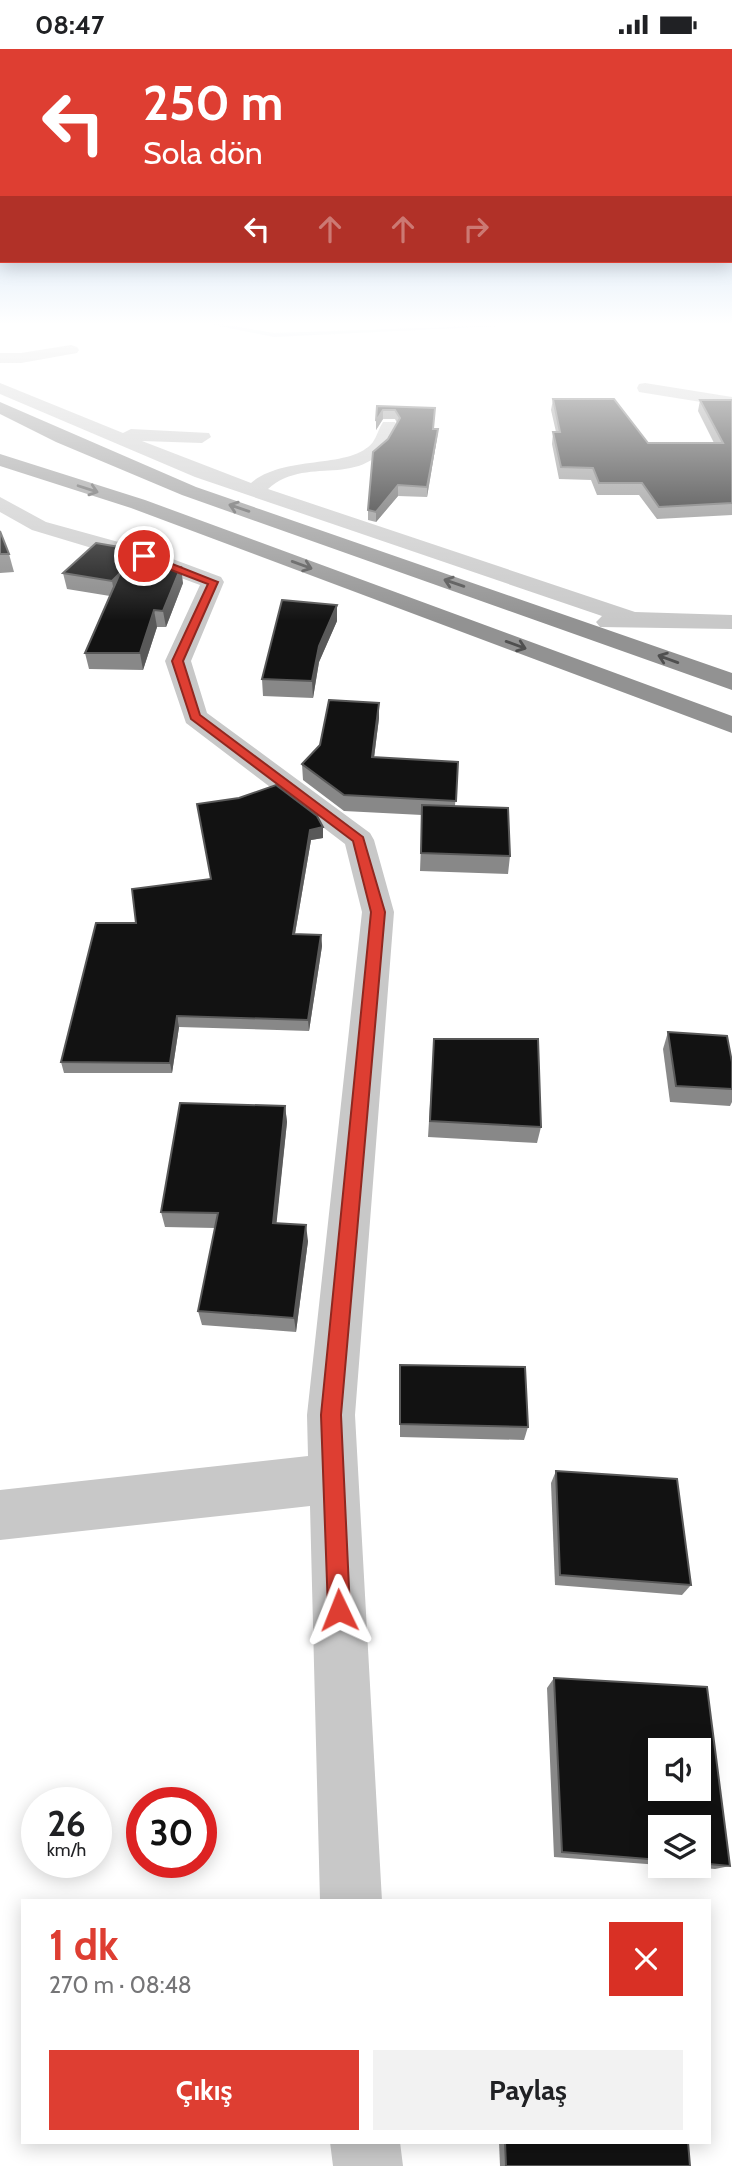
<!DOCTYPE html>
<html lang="tr">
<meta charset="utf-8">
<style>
body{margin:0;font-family:Cabin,sans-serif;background:#f2f2f2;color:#202124;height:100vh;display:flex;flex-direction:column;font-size:26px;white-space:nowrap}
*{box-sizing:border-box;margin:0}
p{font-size:23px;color:#757577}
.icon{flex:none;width:38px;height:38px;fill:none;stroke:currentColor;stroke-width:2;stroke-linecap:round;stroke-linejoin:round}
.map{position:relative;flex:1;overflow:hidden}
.panel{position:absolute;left:21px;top:1850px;width:690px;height:245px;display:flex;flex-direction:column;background:#fff;border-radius:0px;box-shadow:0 4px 18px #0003}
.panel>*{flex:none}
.top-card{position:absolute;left:0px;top:0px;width:733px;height:214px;box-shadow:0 4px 18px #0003;background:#de3e32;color:#fff;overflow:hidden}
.tools{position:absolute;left:648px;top:1689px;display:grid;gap:14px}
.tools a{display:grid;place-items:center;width:63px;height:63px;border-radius:0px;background:#fff;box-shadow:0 4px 18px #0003;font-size:35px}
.speed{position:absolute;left:21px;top:1738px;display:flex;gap:14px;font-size:35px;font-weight:700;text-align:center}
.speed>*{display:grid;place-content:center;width:91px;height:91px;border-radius:50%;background:#fff;box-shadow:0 4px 18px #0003;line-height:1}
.speed small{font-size:18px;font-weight:400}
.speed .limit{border:10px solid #d22;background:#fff;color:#111}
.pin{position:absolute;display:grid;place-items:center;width:60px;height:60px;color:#fff;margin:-30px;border:4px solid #fff;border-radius:50%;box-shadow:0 2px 7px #0007}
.me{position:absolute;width:77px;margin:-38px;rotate:358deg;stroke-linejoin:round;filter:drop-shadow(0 0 5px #0008)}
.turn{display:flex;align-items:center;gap:24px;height:147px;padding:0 28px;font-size:32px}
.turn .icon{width:91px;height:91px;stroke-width:2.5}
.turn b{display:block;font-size:49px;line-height:60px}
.lanes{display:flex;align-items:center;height:66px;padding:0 28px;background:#0003;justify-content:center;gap:35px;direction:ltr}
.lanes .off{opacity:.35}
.round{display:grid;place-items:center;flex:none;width:74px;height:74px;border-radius:0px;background:#f2f2f2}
.overview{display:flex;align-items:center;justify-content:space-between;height:119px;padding:0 28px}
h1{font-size:42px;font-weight:700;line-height:52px;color:#de3e32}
.button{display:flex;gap:14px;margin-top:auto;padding:14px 28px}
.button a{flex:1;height:80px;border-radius:0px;background:#de3e32;color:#fff;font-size:28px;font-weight:700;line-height:80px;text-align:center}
.button a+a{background:#f2f2f2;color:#202124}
.status{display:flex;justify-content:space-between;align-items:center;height:49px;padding:0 35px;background:#fff;direction:ltr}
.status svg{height:19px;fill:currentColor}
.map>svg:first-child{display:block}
</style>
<div class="status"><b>08:47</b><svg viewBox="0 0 49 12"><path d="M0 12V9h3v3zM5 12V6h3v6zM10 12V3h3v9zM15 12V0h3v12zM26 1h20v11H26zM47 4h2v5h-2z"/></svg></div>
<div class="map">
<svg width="732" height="2117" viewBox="0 0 732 2117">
<rect width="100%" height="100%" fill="#fff"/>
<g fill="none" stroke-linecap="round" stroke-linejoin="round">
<path fill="#c5d6e9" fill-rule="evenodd" d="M209,275h13l52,9 268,-9 -268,13z"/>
<g fill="#c8c8c8" fill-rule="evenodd">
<path d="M71,296l6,2 2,3 -2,3 -56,10h-21v-10h21z"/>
<path d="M0,334l123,50 8,-4 78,4 2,4 -9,6 -60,-2 109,42c34,-29 100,-13 122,-41 4,-6 6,-14 10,-20h12l3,4c-31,71 -87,25 -130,63l367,123 97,3v14l-132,-2 -4,-5 6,-6 -407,-139 -195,-83z"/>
<path d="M645,334l87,14v10l-93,-15 -2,-4 2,-4z"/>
<path d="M0,448l46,25 105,29 70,26 3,5 -33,79 16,52 163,120 4,7 20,72 -39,503 27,486h-62l-10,-395 -310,34v-50l308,-34 -1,-41 55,-503 -17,-68 -159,-121 -21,-62 35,-76 -65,-24 -103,-31 -32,-18z"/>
<path d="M330,2093h70l3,24h-70z"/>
</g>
<g fill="#929292" fill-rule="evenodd">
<path d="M0,353l196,85 536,186v17l-550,-195 -126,-53 -56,-28z"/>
<path d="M0,405l145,46 587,216v17l-601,-225 -131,-42z"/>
</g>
</g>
<g fill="#888" fill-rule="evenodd">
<path d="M553,350l95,44h66l-16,-32 2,-11h32v115l-75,4 -18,-24h-42l-6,-15 -32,-1 -7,-35 1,-12h3l-5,-22z"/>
<path d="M377,357l58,2 -2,21h5l-1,9 -10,59 -29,-1 -22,26 -8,-2v-10l20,-71 9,-16 -2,-4h-12l-7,11z"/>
<path d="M0,482l9,23 5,18 -14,1z"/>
<path d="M144,517l39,17 -17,44h-9l-14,43 -54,-1 -4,-16 25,-57 -43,-7 -4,-16z"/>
<path d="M337,556v16l-18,41 -6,36 -50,-2 -1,-17z"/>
<path d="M379,654v15l-5,40 84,4 -3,44 55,50 -2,18 -88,-3 2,-56 -78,-4 -41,-31 -1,-16z"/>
<path d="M199,765l124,24 -12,2 -16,94 26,1 1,11 -13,85 -130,-4 -7,46h-108l-3,-11 75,-139 75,-44z"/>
<path d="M668,983l64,30v40l-2,4 -60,-4 -7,-53z"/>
<path d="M434,990l107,88 -4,16 -109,-6z"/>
<path d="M285,1057l2,16 -11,101 32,18 -12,91 -94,-7 -4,-14 17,-83 -50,-1 -4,-15z"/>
<path d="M400,1316l128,62 -4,13 -124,-3z"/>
<path d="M556,1422l135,114 -9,10 -127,-10 -4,-102z"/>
<path d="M554,1629l153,9 23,179 -15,3 -48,-4h31v-38h-38v38l-106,-8 -7,-169zM660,1701h38v39h-38z"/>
<path d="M499,2093h189l2,24h-190z"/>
</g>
<g fill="#595959">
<path d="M383,361v9l-7,11v-9z"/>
<path d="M438,380l-1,9 -10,59v-10z"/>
<path d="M398,436v11l-22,26v-10z"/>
<path d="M142,502l2,16 -16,-2z"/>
<path d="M181,518l2,16 -17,44 -3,-16z"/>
<path d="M120,524l-5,24 -3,-16z"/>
<path d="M337,556v16l-18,41 -6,36 -1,-17 7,-35z"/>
<path d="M154,561l3,17 -14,43 -3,-17z"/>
<path d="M379,654v15l-7,55v-16z"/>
<path d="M323,778v11l-12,2 -18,105v-11l17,-104z"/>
<path d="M321,886l1,11 -13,85 -1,-11z"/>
<path d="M177,967l2,11 -7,46 -2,-10z"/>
<path d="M285,1057l2,16 -12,116 -2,-15z"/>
<path d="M306,1176l2,16 -12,91 -2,-14z"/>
</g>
<g fill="#121212" stroke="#595959" stroke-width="2" fill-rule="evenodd">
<path d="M553,350h61l34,44h75l-23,-43h32v103l-73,4 -17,-24h-43l-6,-15 -32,-1 -8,-35h7z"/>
<path d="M377,357l58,2 -2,21h5l-11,58 -29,-2 -22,27 -8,-2 5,-58 15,-13 12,-21 -5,-8h-12l-7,11z"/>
<path d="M0,482l9,23h-9z"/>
<path d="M96,494l46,8 -14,14 53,2 -18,44 -9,-1 -14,43h-55l35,-80 -8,8 -49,-8z"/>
<path d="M282,551l55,5 -18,41 -7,35 -50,-2z"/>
<path d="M329,651l50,3 -7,54 86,5 -2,39 -112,-6 -42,-31 18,-19z"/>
<path d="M276,736l41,31 6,11 -13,3 -17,104 28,1 -13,85 -131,-4 -7,47 -109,-1 35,-139h40l-4,-34 79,-10 -14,-75 42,-6z"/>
<path d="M422,756l86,3 2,48 -89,-3z"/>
<path d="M668,983l59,4 5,26v27l-56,-3z"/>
<path d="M434,990h104l3,88 -111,-6z"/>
<path d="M180,1054l105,3 -12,117 33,2 -12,93 -96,-7 20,-98 -57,-1z"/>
<path d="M400,1316l125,2 3,60 -128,-3z"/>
<path d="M556,1422l121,8 14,106 -131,-10z"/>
<path d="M554,1629l153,9 23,179 -32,-3v-36h-38v33l-98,-8zM660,1701h38v39h-38z"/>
<path d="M505,2093h183l2,24h-184z"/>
</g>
<defs><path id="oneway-shaft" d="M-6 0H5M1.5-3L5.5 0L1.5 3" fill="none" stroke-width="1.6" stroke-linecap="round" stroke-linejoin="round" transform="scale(1.75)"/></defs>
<g stroke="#4f4f4f">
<use href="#oneway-shaft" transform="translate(88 440) rotate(18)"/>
<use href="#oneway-shaft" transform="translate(239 459) rotate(-161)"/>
<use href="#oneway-shaft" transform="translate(302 516) rotate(20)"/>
<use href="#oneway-shaft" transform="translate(454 534) rotate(-161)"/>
<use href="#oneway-shaft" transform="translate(516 596) rotate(20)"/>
<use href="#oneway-shaft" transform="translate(668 610) rotate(-160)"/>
</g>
<linearGradient id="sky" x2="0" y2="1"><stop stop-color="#9ac2e8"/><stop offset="0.48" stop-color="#fff"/><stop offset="1" stop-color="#fff" stop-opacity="0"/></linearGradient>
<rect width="732" height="572" fill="url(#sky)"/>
<path fill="#de3e32" stroke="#902820" stroke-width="2" d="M140,505h7l71,28 -35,79 17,54 163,122 22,75 -44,503 9,195 -3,8 -8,3 -8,-3 -3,-8 -7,-195 50,-503 -18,-71 -162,-122 -19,-58 36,-77 -68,-26z"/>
</svg>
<div class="tools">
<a><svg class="icon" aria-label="sound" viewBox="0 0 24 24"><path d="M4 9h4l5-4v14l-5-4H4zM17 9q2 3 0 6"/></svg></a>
<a><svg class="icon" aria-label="layers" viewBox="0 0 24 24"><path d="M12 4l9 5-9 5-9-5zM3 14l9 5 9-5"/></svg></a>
</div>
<div class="speed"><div>26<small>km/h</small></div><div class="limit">30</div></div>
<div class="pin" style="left:144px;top:507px;background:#d93025"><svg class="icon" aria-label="arrive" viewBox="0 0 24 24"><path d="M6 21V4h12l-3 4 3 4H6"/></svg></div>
<svg class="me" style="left:339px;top:1561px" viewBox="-20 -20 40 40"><path d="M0-17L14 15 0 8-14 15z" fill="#de3e32" stroke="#fff" stroke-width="4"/></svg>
<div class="top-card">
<div class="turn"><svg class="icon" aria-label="left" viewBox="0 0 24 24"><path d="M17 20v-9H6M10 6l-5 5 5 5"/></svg><div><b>250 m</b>Sola dön</div></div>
<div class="lanes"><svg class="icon" aria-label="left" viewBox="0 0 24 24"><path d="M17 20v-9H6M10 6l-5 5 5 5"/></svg><svg class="icon off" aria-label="ahead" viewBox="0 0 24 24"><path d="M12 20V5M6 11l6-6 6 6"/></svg><svg class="icon off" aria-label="ahead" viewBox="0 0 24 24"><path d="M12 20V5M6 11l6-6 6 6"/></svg><svg class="icon off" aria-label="right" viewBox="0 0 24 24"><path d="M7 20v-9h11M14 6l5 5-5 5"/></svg></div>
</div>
<section class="panel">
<div class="overview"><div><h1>1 dk</h1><p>270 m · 08:48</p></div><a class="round" style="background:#d93025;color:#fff"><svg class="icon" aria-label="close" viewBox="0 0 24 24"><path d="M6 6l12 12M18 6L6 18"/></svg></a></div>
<div class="button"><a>Çıkış</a><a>Paylaş</a></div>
</section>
</div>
